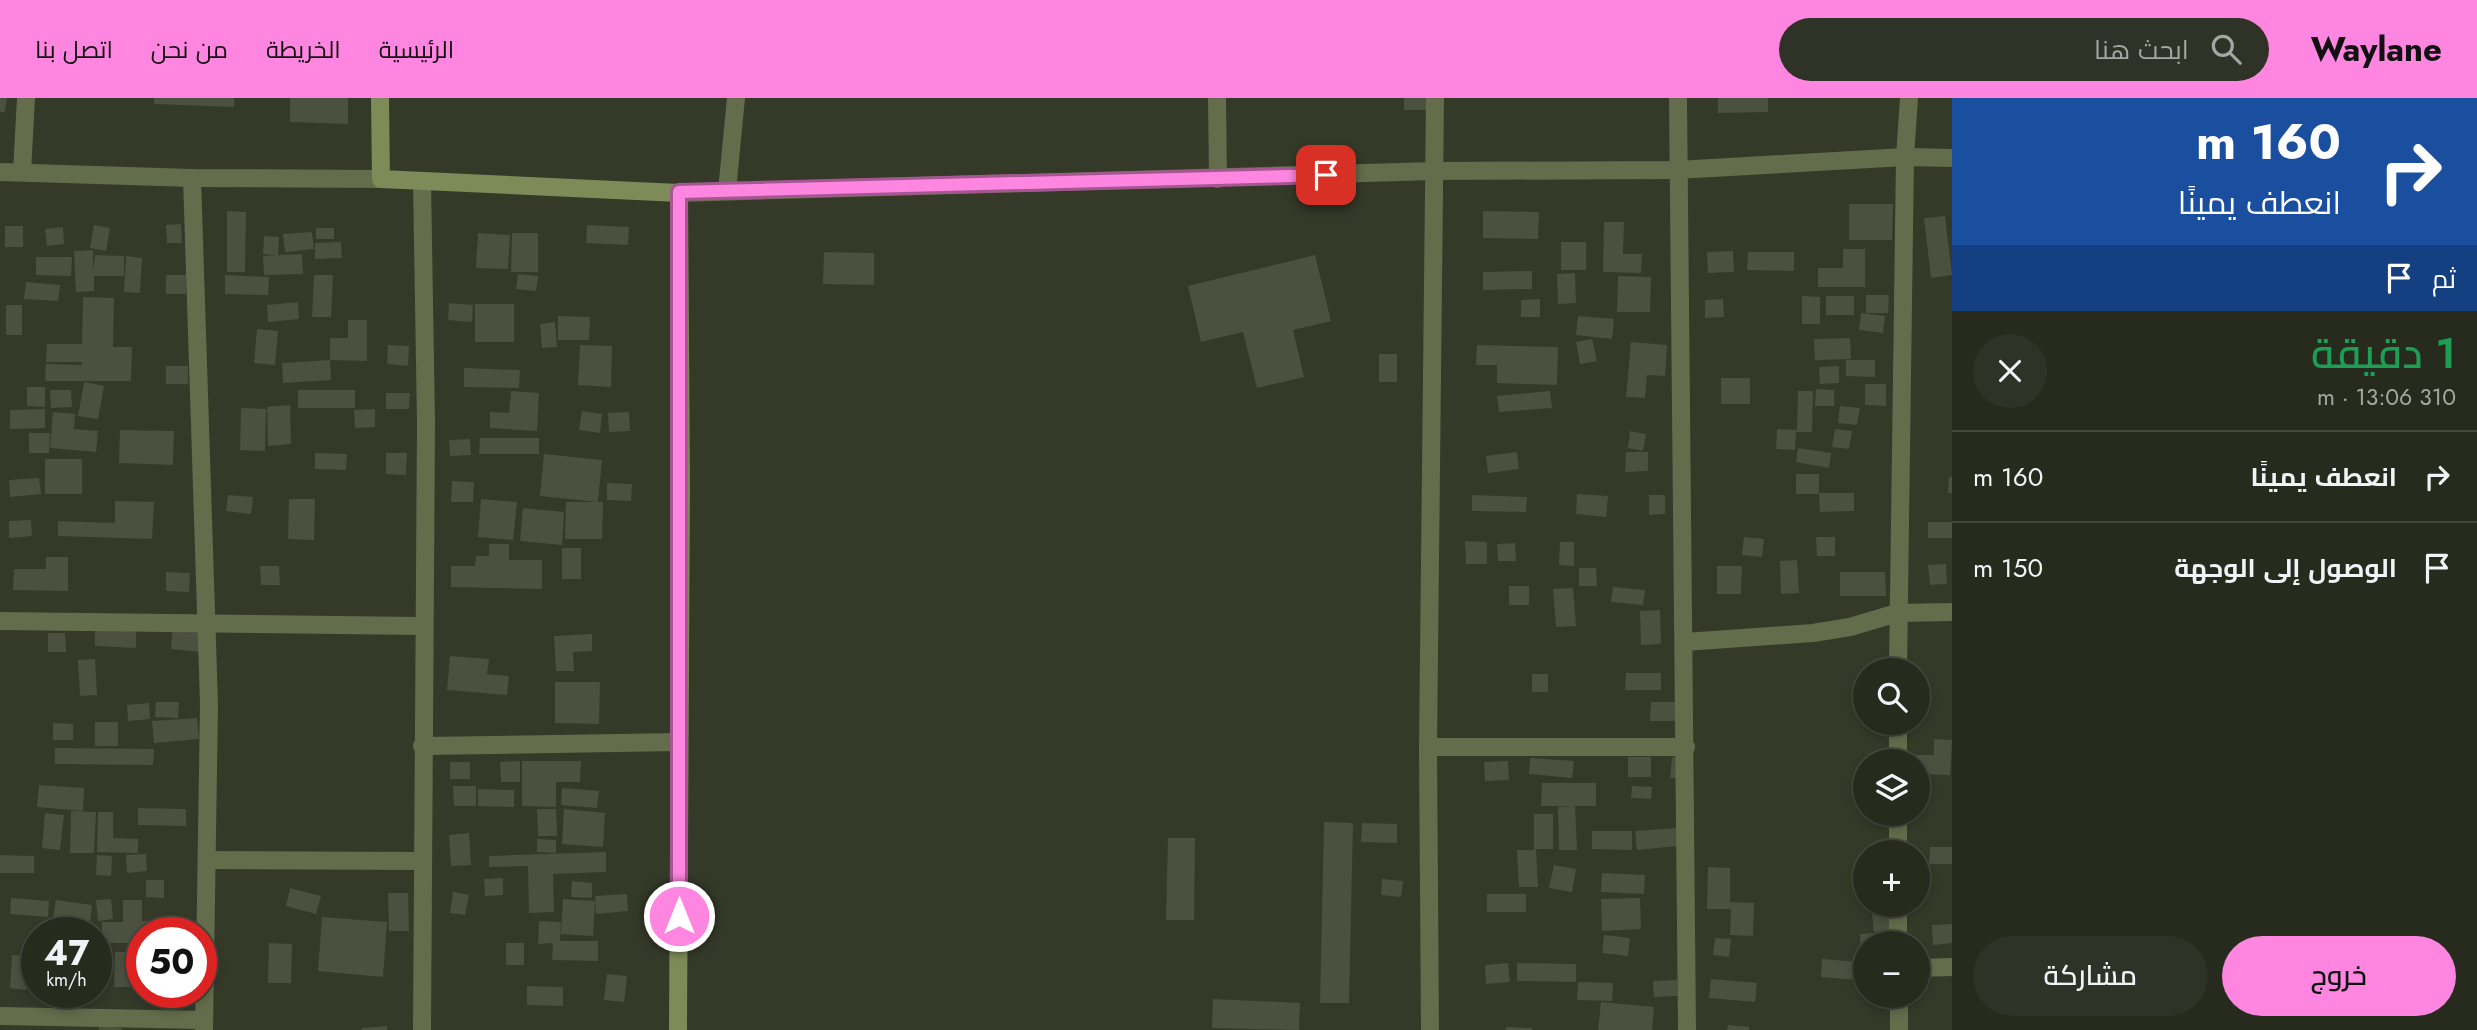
<!DOCTYPE html>
<html lang="ar">
<meta charset="utf-8">
<style>
body{margin:0;font-family:Jost,Cairo,sans-serif;background:#2f3327;color:#f1f3f6;direction:rtl;height:100vh;display:flex;flex-direction:column;font-size:26px;white-space:nowrap}
*{box-sizing:border-box;margin:0}
p{font-size:23px;color:#a4a7a4}
.icon{flex:none;width:38px;height:38px;fill:none;stroke:currentColor;stroke-width:2;stroke-linecap:round;stroke-linejoin:round}
.map{position:relative;flex:1;overflow:hidden;direction:ltr}
.details{display:flex;flex-direction:column;background:#272b1e;width:525px}
.details>*{flex:none}
.guide{background:#1a4fa0;color:#fff;overflow:hidden}
.fabs{position:absolute;left:1853px;top:560px;display:grid;gap:14px}
.fabs a{display:grid;place-items:center;width:77px;height:77px;border-radius:50%;background:#272b1e;box-shadow:0 4px 10px #0003,0 0 0 2px #43473c;font-size:35px}
.speed{position:absolute;left:21px;top:819px;display:flex;gap:14px;font-size:35px;font-weight:700;text-align:center}
.speed>*{display:grid;place-content:center;width:91px;height:91px;border-radius:50%;background:#272b1e;box-shadow:0 4px 10px #0003,0 0 0 2px #43473c;line-height:1}
.speed small{font-size:18px;font-weight:400}
.speed .limit{border:10px solid #d22;background:#fff;color:#111}
.pin{position:absolute;display:grid;place-items:center;width:60px;height:60px;color:#fff;margin:-30px;border-radius:14px;box-shadow:0 4px 10px #0006}
.me{position:absolute;width:77px;margin:-38px;rotate:0deg;stroke-linejoin:round;filter:drop-shadow(0 0 5px #0008)}
.turn{display:flex;align-items:center;gap:24px;height:147px;padding:0 21px;font-size:32px}
.turn .icon{width:91px;height:91px;stroke-width:2.5}
.turn b{display:block;font-size:49px;line-height:60px}
.then{display:flex;align-items:center;height:66px;padding:0 21px;background:#0003;gap:14px;font-size:26px}
.round{display:grid;place-items:center;flex:none;width:74px;height:74px;border-radius:37px;background:#2f3327}
.overview{display:flex;align-items:center;justify-content:space-between;height:119px;padding:0 21px}
h1{font-size:42px;font-weight:600;line-height:52px;color:#1e9e55}
.primary-button{display:flex;gap:14px;margin-top:auto;padding:14px 21px}
.primary-button a{flex:1;height:80px;border-radius:42px;background:#fe86e1;color:#111;font-size:28px;font-weight:600;line-height:80px;text-align:center}
.primary-button a+a{background:#2f3327;color:#f1f3f6}
ul{padding:0;list-style:none}
li{display:flex;align-items:center;gap:21px;height:91px;padding:0 21px;border-top:2px solid #43473c}
li div{flex:1}
li b{display:block;font-size:26px}
li em{font-style:normal}
header{display:flex;align-items:center;gap:42px;box-sizing:border-box;height:98px;padding:0 35px;background:#fe86e1;color:#111}
header strong{font-size:33px}
nav{display:flex;gap:38px;margin-inline-start:auto;font-size:24px}
.search{width:490px;height:63px;background:#2f3327;display:flex;align-items:center;gap:18px;box-sizing:border-box;padding:0 24px;border-radius:38px;color:#a4a7a4;font-size:26px}
main{display:flex;flex:1;min-height:0}
.map>svg:first-child{display:block}
</style>
<header>
<strong>Waylane</strong>
<div class="search"><svg class="icon" aria-label="search" viewBox="0 0 24 24"><circle cx="10" cy="10" r="6"/><path d="M15 15l6 6"/></svg>ابحث هنا</div>
<nav><a>الرئيسية</a><a>الخريطة</a><a>من نحن</a><a>اتصل بنا</a></nav>
</header>
<main>
<section class="details">
<div class="guide">
<div class="turn"><svg class="icon" aria-label="right" viewBox="0 0 24 24"><path d="M7 20v-9h11M14 6l5 5-5 5"/></svg><div><b>160 m</b>انعطف يمينًا</div></div>
<div class="then">ثم<svg class="icon" aria-label="arrive" viewBox="0 0 24 24"><path d="M6 21V4h12l-3 4 3 4H6"/></svg></div>
</div>
<div class="overview"><div><h1>1 دقيقة</h1><p>310 m · 13:06</p></div><a class="round"><svg class="icon" aria-label="close" viewBox="0 0 24 24"><path d="M6 6l12 12M18 6L6 18"/></svg></a></div>
<ul>
<li><svg class="icon" aria-label="right" viewBox="0 0 24 24"><path d="M7 20v-9h11M14 6l5 5-5 5"/></svg><div><b>انعطف يمينًا</b></div><em>160 m</em></li>
<li><svg class="icon" aria-label="arrive" viewBox="0 0 24 24"><path d="M6 21V4h12l-3 4 3 4H6"/></svg><div><b>الوصول إلى الوجهة</b></div><em>150 m</em></li>
</ul>
<div class="primary-button"><a>خروج</a><a>مشاركة</a></div>
</section>
<div class="map">
<svg width="1952" height="932" viewBox="0 0 1952 932">
<rect width="100%" height="100%" fill="#343928"/>
<g fill="#4b503f">
<path d="M0,0h7l-2,14h-5z"/>
<path d="M154,0h80v9l-80,-3z"/>
<path d="M290,0h58v26l-58,-2z"/>
<rect x="1404" y="0" width="27" height="12"/>
<path d="M1718,0h50v14l-50,1z"/>
<path d="M1849,106h44l-1,36h-43z"/>
<path d="M227,113l19,1 -1,60h-18z"/>
<path d="M1483,113l56,1 -1,27 -55,-1z"/>
<path d="M1945,118l7,59 -21,3 -7,-60z"/>
<path d="M1604,124h20l-1,32h19l-1,19 -38,-1z"/>
<path d="M181,126l1,19h-15l-1,-18z"/>
<path d="M94,127l16,3 -4,23 -16,-3z"/>
<path d="M587,127l42,2 -1,18 -42,-2z"/>
<rect x="5" y="128" width="18" height="21"/>
<path d="M63,129l1,17 -17,2 -2,-17z"/>
<rect x="316" y="130" width="18" height="11"/>
<path d="M312,134l2,17 -29,3 -2,-18z"/>
<path d="M478,135l32,2 -2,34 -32,-1z"/>
<path d="M512,135h26v39h-27z"/>
<path d="M264,138l15,1 -1,18 24,-1 1,20 -39,1 -1,-19 12,-1 -12,-1z"/>
<path d="M341,144l1,16 -27,1v-16z"/>
<rect x="1561" y="144" width="25" height="28"/>
<path d="M1843,151h22v38h-47v-19h25z"/>
<path d="M93,152v21l2,-16 29,1v20h-30v15l-18,1 -2,-41z"/>
<path d="M1733,153l1,21 -26,1 -1,-21z"/>
<path d="M824,154l50,1v32l-51,-1z"/>
<path d="M1748,154h46v19l-47,-1z"/>
<path d="M1315,157l16,66 -38,9 11,47 -47,11 -14,-56 -42,10 -13,-56z"/>
<path d="M126,158l16,2 -2,35 -16,-1z"/>
<path d="M36,159h36l-1,19 -35,-1z"/>
<path d="M1532,173v18l-49,1v-18z"/>
<path d="M1575,175l1,30 -18,1 -1,-30z"/>
<path d="M518,176l20,2 -2,15 -20,-2z"/>
<rect x="166" y="177" width="20" height="19"/>
<path d="M225,177l44,2 -1,18 -43,-1z"/>
<path d="M314,177h19l-2,42h-19z"/>
<path d="M1618,178l33,1 -1,35h-33z"/>
<path d="M26,184l34,3 -2,16 -34,-2z"/>
<path d="M1866,197h23l-1,18h-22z"/>
<path d="M1802,198l18,1v27h-18z"/>
<rect x="1826" y="198" width="28" height="19"/>
<path d="M83,199l31,1 -1,49h19l-1,34h-86l1,-17 36,1v-3h-36l1,-18h35z"/>
<path d="M1540,201v18h-19v-17z"/>
<path d="M1723,201l1,18 -19,1v-18z"/>
<path d="M298,204l1,17 -31,3 -1,-17z"/>
<path d="M449,205l24,2 -1,17 -24,-2z"/>
<rect x="475" y="206" width="39" height="38"/>
<rect x="6" y="207" width="16" height="30"/>
<path d="M1861,215l24,3 -2,17 -24,-3z"/>
<path d="M558,218l32,1 -1,23h-31z"/>
<path d="M1578,218l36,3 -2,20 -36,-4z"/>
<path d="M348,222h19v41l-37,-1v-22h18z"/>
<path d="M555,224l2,25 -15,1 -2,-24z"/>
<path d="M257,231l21,2 -3,34 -21,-2z"/>
<path d="M1850,240l1,21 -36,1 -1,-21z"/>
<path d="M1592,241l5,22 -17,3 -4,-22z"/>
<path d="M1631,244l36,3 -2,31 -18,-1 -2,23 -19,-1z"/>
<path d="M388,247l21,1 -1,20 -21,-2z"/>
<path d="M580,247l32,1 -1,41 -33,-2z"/>
<path d="M1477,247l81,2 -1,38 -60,-2v-18h-21z"/>
<rect x="1379" y="256" width="18" height="28"/>
<path d="M330,262l1,20 -48,3 -1,-20z"/>
<path d="M1846,262h29v17l-29,-1z"/>
<rect x="166" y="268" width="22" height="18"/>
<path d="M1839,268v17l-19,1 -1,-17z"/>
<path d="M464,270l56,2 -1,18 -55,-1z"/>
<rect x="1721" y="280" width="29" height="26"/>
<path d="M84,284l20,4 -6,33 -20,-3z"/>
<path d="M1865,286h21v22l-21,-1z"/>
<path d="M27,289h18v20l-18,-1z"/>
<path d="M1816,291l18,1v16h-19z"/>
<path d="M50,292h21l1,17 -21,1z"/>
<rect x="298" y="292" width="57" height="18"/>
<path d="M511,293l28,2 -2,38 -47,-3v-16l19,1z"/>
<path d="M1550,293l2,17 -53,4 -2,-16z"/>
<path d="M1798,293h15l-1,41h-16l-1,18 -19,-1 1,-20 20,1z"/>
<path d="M386,295h24l-1,16h-23z"/>
<path d="M290,307l1,39 -23,2 -1,-39z"/>
<path d="M1840,308l20,2 -3,17 -19,-2z"/>
<path d="M241,310l25,1 -1,42 -25,-1z"/>
<path d="M45,311v19l-35,1v-19z"/>
<path d="M375,311v18l-20,1 -1,-18z"/>
<path d="M582,313l20,3 -2,19 -21,-3z"/>
<path d="M53,314l22,2 -1,15 24,2 -2,21 -46,-4z"/>
<path d="M629,314l1,19 -21,1 -1,-19z"/>
<path d="M1835,331l17,2 -3,18 -17,-2z"/>
<path d="M120,332l54,1 -1,34 -54,-2z"/>
<path d="M1630,333l16,3 -3,17 -15,-3z"/>
<path d="M29,335h21l-1,20h-20z"/>
<path d="M480,340h59v16h-60z"/>
<path d="M470,341l1,16 -21,1 -1,-16z"/>
<path d="M1798,350l33,5 -2,15 -33,-6z"/>
<path d="M1517,354l2,17 -31,4 -2,-17z"/>
<path d="M1626,354h22v19l-23,1z"/>
<path d="M315,355l32,1 -1,16 -31,-1z"/>
<path d="M386,355h21l-1,22 -20,-1z"/>
<path d="M544,356l58,6 -4,42 -58,-6z"/>
<rect x="45" y="361" width="37" height="35"/>
<rect x="1796" y="376" width="23" height="20"/>
<path d="M1949,379h3v16h-4z"/>
<path d="M39,380l2,16 -31,3 -1,-17z"/>
<path d="M452,383l22,1 -1,20h-22z"/>
<path d="M607,385l25,1 -1,17 -24,-1z"/>
<path d="M1819,395h35v18l-34,1z"/>
<path d="M1577,396l31,2 -2,21 -30,-3z"/>
<path d="M228,397l25,2 -2,17 -25,-3z"/>
<path d="M1472,397l55,2 -1,15 -54,-1z"/>
<path d="M1649,397h16v19l-16,1z"/>
<path d="M289,401h26l-1,41 -26,-1z"/>
<path d="M481,401l36,3 -4,38 -35,-3z"/>
<path d="M115,403l39,1 -2,37 -94,-3v-15l57,2z"/>
<path d="M566,404h37l-1,37h-37z"/>
<path d="M523,410l41,4 -2,33 -42,-4z"/>
<path d="M31,422l1,16 -23,2v-17z"/>
<rect x="1928" y="424" width="24" height="16"/>
<path d="M1744,439l20,2 -2,18 -20,-2z"/>
<path d="M1816,439h19v19h-18z"/>
<path d="M1465,443l22,1v22h-21z"/>
<path d="M1560,444h14v24l-15,-1z"/>
<path d="M1515,445l1,18h-18l-1,-17z"/>
<path d="M489,446h20v16h33v29l-91,-2v-21h24l1,-10h13z"/>
<rect x="562" y="450" width="19" height="31"/>
<path d="M46,459h22v34l-55,-1 1,-21h32z"/>
<path d="M1797,462l2,33 -18,1 -1,-33z"/>
<path d="M1946,466l1,20 -17,1 -2,-20z"/>
<path d="M260,468h19l1,19h-19z"/>
<path d="M1717,468h25l-1,28h-24z"/>
<path d="M1579,470h17l1,18h-18z"/>
<path d="M166,474l24,1 -1,19 -23,-1z"/>
<path d="M1840,474h45l1,24h-46z"/>
<rect x="1509" y="488" width="20" height="19"/>
<path d="M1613,489l32,3 -2,15 -32,-3z"/>
<path d="M1573,490l3,38 -20,1 -3,-38z"/>
<path d="M1660,512l1,34 -20,1 -1,-34z"/>
<path d="M173,524l30,3 -2,27 -30,-3z"/>
<path d="M95,532l41,1v17l-41,-2z"/>
<path d="M48,535h17l1,19h-18z"/>
<path d="M592,536v17l-19,1 1,19h-18l-2,-35z"/>
<path d="M450,558l39,3 -2,15 22,2 -2,19 -60,-5z"/>
<path d="M95,561l2,36 -17,1 -2,-36z"/>
<path d="M1626,575h35v17h-36z"/>
<rect x="1532" y="576" width="16" height="18"/>
<path d="M555,584h45l-1,42 -44,-1z"/>
<path d="M156,604h23l-1,16 -23,-1z"/>
<path d="M1651,604h32v19h-33z"/>
<path d="M149,605l1,16 -22,2 -1,-16z"/>
<path d="M197,620l2,21 -45,4 -2,-22z"/>
<rect x="95" y="624" width="23" height="24"/>
<path d="M53,625l20,1v16h-20z"/>
<path d="M1934,641l18,1 -2,35 -32,-1v-13h-6v-6h22z"/>
<path d="M55,650l99,1 -1,16 -98,-1z"/>
<rect x="1628" y="659" width="23" height="20"/>
<path d="M1672,659l20,2 -2,20 -20,-1z"/>
<path d="M1530,660l44,3 -2,17 -43,-4z"/>
<path d="M520,663v21h-19l-1,-20z"/>
<path d="M522,663h59l-1,21h-24v25l-34,-1z"/>
<path d="M1508,663l1,19 -24,1 -1,-19z"/>
<rect x="450" y="664" width="20" height="17"/>
<path d="M1542,685h54v23h-55z"/>
<path d="M39,687l45,3 -1,23 -46,-4z"/>
<path d="M453,688h23v20h-22z"/>
<path d="M1632,688l20,1 -1,12 -20,-1z"/>
<path d="M562,690l37,3 -2,17 -36,-3z"/>
<path d="M478,691l36,1v17l-36,-1z"/>
<path d="M1575,708l2,44h-18l-1,-43z"/>
<path d="M138,710l48,1v17l-48,-1z"/>
<path d="M537,711h19l1,27h-19z"/>
<path d="M564,711l41,4 -2,34 -41,-3z"/>
<path d="M71,713l25,1 -2,41h-24z"/>
<path d="M98,714h15v26l25,1v14l-41,-1z"/>
<path d="M45,715l19,2 -4,35 -18,-2z"/>
<path d="M1534,716h19v35h-17l2,38h-19l-2,-37h17z"/>
<path d="M1324,724l29,1 -4,180h-29z"/>
<path d="M1362,725l35,1v19l-36,-1z"/>
<path d="M1677,730l1,18 -41,4 -2,-19z"/>
<path d="M1592,733h40v19l-40,-1z"/>
<path d="M469,735l2,32 -20,1 -2,-31z"/>
<path d="M1168,740h27l-1,82h-28z"/>
<path d="M537,741l19,1v13l-19,-1z"/>
<path d="M1930,749h22v17h-23z"/>
<path d="M606,754v20l-53,2 1,38 -25,1 -1,-47 -39,1v-11z"/>
<path d="M146,756l1,17 -20,2 -1,-18z"/>
<path d="M0,757l34,1v17h-34z"/>
<path d="M97,757l15,1 -1,20 -15,-1z"/>
<path d="M1554,767l22,4 -4,23 -23,-4z"/>
<path d="M1708,769l22,1v34l24,1 -1,33 -23,-1 1,-26h-24z"/>
<path d="M1602,775l43,2 -1,19 -43,-2z"/>
<path d="M503,780v17l-18,1 -1,-17z"/>
<path d="M1382,781l21,2 -2,16 -20,-2z"/>
<path d="M146,782h18v18l-18,-1z"/>
<path d="M572,783l20,2v15l-21,-1z"/>
<path d="M290,790l31,8 -5,18 -30,-8z"/>
<path d="M453,794l16,3 -4,20 -15,-2z"/>
<path d="M388,795h20l1,38h-20z"/>
<path d="M627,796l1,17 -32,3 -1,-18z"/>
<rect x="1487" y="796" width="39" height="18"/>
<path d="M11,800l38,3 -1,16 -38,-3z"/>
<path d="M1640,800l1,31 -39,2 -1,-32z"/>
<path d="M111,801l2,20 -15,2 -2,-21z"/>
<path d="M563,801l32,2 -2,35 -32,-2z"/>
<path d="M56,802l36,5 -2,18 -37,-5z"/>
<path d="M123,802h19v21h23v12h-23v10h-40v-21h21z"/>
<path d="M1891,812l2,19 -19,3 -2,-20z"/>
<path d="M169,818l15,1 -1,16h-15z"/>
<path d="M322,819l65,5 -4,55 -65,-6z"/>
<path d="M539,823l22,1 -1,19h38v20l-46,-1 1,-17 -15,1z"/>
<path d="M1952,826v19l-19,2 -1,-20z"/>
<path d="M1877,835l1,10h-12v8h-5l-1,-17z"/>
<path d="M1604,837l26,3 -2,18 -26,-3z"/>
<path d="M1715,840l16,1 -2,18 -16,-2z"/>
<path d="M269,845l23,1 -1,39h-23z"/>
<rect x="506" y="845" width="18" height="22"/>
<path d="M115,854h27v35h-28z"/>
<path d="M12,857l17,1 -3,34 -16,-2z"/>
<path d="M1822,861l37,3 -2,18 -36,-3z"/>
<path d="M1508,865l2,19 -24,2 -1,-19z"/>
<path d="M1517,865l59,1v18l-59,-1z"/>
<path d="M607,876l20,2 -3,26 -20,-2z"/>
<path d="M1711,881l46,4 -2,19 -46,-4z"/>
<path d="M1677,882l1,16 -24,1 -1,-16z"/>
<path d="M1578,884l35,1 -1,18 -35,-1z"/>
<path d="M527,888l36,1v19l-36,-1z"/>
<path d="M1213,901l87,4 -1,27 -87,-2z"/>
<path d="M1601,904l53,5 -2,23h-54z"/>
<path d="M1728,927l21,2v3h-22z"/>
<path d="M99,928l23,2 -1,2h-22z"/>
<path d="M387,928v4h-25v-2z"/>
<path d="M1506,929l26,1v2h-26z"/>
</g>
<g fill="none" stroke-linecap="round" stroke-linejoin="round">
<g stroke="#636d4c" stroke-width="18">
<path d="M1217,0l1,81"/>
<path d="M1678,0l9,932"/>
<path d="M0,74l192,6 189,1"/>
<path d="M22,74l4,-74"/>
<path d="M192,80l17,526 -5,326"/>
<path d="M727,93l9,-93"/>
<path d="M679,95l755,-22 243,-1 228,-13 47,1"/>
<path d="M0,523l422,5"/>
<path d="M1685,544l128,-9 37,-6 47,-14 55,-1"/>
<path d="M1898,572l7,-513 4,-59"/>
<path d="M1898,625v38"/>
<path d="M422,648l257,-4"/>
<path d="M1428,649h258"/>
<path d="M1898,716v38"/>
<path d="M208,762l215,1"/>
<path d="M1898,807v38"/>
<path d="M1918,870l34,-1"/>
<path d="M1899,898v34"/>
<path d="M0,918l204,4"/>
<path d="M422,932l4,-607 -4,-242"/>
<path d="M1430,932l-2,-283 7,-649"/>
</g>
<path stroke="#7c8b57" stroke-width="18" d="M380,0l1,81 298,14 2,292 -3,545"/>
</g>
<g fill="none" stroke-linecap="round" stroke-linejoin="round">
<g stroke="#a55792" stroke-width="18">
<path id="route" d="M679,818v-724l647,-17"/>
</g>
<use href="#route" stroke="#fe86e1" stroke-width="12"/>
</g>
</svg>
<div class="fabs">
<a><svg class="icon" aria-label="search" viewBox="0 0 24 24"><circle cx="10" cy="10" r="6"/><path d="M15 15l6 6"/></svg></a>
<a><svg class="icon" aria-label="layers" viewBox="0 0 24 24"><path d="M12 4l9 5-9 5-9-5zM3 14l9 5 9-5"/></svg></a>
<a>+</a>
<a>−</a>
</div>
<div class="speed"><div>47<small>km/h</small></div><div class="limit">50</div></div>
<div class="pin" style="left:1326px;top:77px;background:#d93025"><svg class="icon" aria-label="arrive" viewBox="0 0 24 24"><path d="M6 21V4h12l-3 4 3 4H6"/></svg></div>
<svg class="me" style="left:679px;top:818px" viewBox="-20 -20 40 40"><circle r="17" fill="#fe86e1" stroke="#fff" stroke-width="3"/><path d="M0-11L8 9 0 5-8 9z" fill="#fff"/></svg>
</div>
</main>
